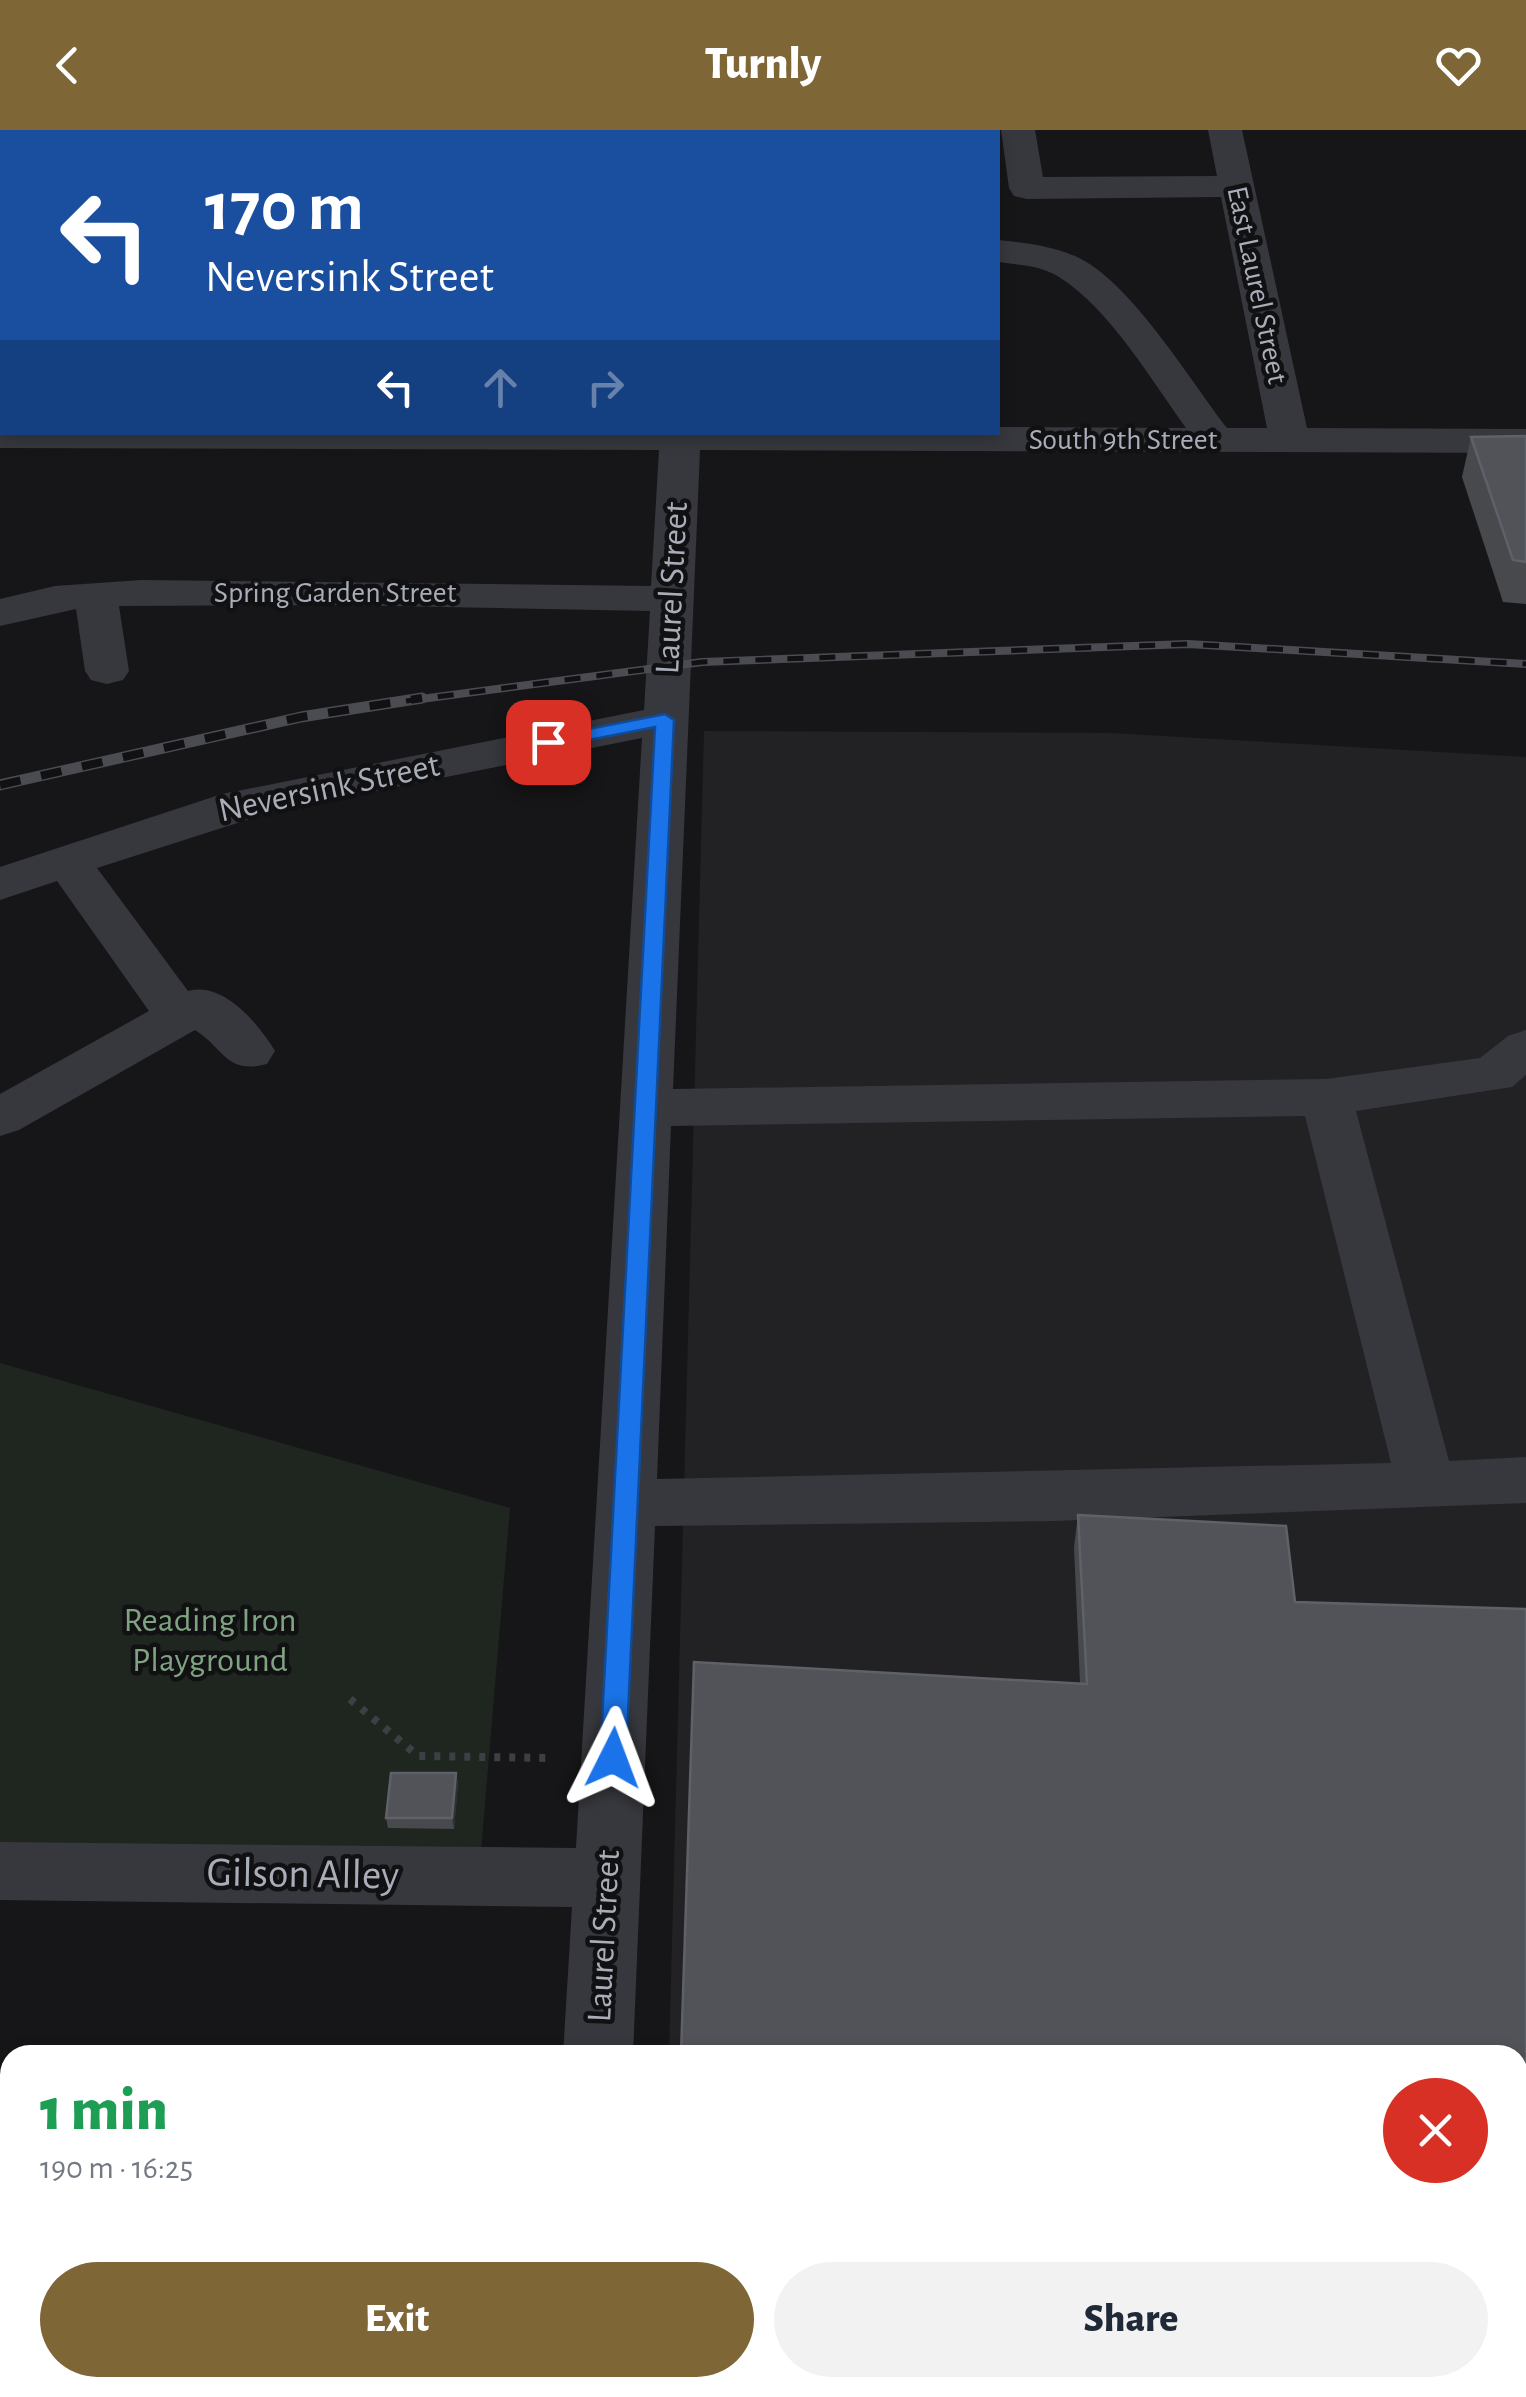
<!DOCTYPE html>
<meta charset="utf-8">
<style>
body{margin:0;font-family:"Alegreya Sans",sans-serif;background:#f2f2f3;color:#1f2937;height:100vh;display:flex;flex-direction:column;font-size:38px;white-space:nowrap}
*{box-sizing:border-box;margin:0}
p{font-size:32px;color:#747a83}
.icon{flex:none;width:55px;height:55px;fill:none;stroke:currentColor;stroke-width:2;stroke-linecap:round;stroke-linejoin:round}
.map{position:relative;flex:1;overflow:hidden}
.details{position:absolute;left:0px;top:1915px;width:1528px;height:352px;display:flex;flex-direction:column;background:#fff;border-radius:30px 30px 0 0;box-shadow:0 5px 15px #0003}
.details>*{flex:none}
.top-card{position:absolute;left:0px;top:0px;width:1000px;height:305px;box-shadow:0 5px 15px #0003;background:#1a4fa0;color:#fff;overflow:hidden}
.pin{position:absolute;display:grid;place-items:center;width:85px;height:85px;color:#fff;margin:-42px;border-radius:20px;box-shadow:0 5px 15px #0006}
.me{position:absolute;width:110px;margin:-55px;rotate:3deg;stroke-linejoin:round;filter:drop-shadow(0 0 8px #0008)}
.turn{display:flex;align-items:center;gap:35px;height:210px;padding:0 40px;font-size:45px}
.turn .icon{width:130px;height:130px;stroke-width:2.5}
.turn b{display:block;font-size:70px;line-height:85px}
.lanes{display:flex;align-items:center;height:95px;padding:0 40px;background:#0003;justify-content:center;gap:50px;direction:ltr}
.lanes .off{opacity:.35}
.round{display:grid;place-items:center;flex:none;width:105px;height:105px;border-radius:52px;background:#f2f2f3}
.head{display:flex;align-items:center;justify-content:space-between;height:170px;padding:0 40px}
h1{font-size:60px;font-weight:800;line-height:75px;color:#1e9e55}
.action{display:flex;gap:20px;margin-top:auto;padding:20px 40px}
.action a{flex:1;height:115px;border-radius:60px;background:#7e6636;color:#fff;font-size:40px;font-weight:800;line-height:115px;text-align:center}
.action a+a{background:#f2f2f3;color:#1f2937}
header{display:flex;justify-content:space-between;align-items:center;height:130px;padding:0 40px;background:#7e6636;color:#fff;font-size:45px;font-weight:800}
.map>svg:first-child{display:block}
</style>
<header><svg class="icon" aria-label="back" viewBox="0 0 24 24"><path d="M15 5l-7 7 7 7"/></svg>Turnly<svg class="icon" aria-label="heart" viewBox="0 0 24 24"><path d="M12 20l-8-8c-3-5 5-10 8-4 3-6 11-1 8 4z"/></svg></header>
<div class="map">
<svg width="1526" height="2267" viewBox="0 0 1526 2267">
<rect width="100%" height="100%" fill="#161618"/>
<path fill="#222225" d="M704,601l407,2 415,24v1640h-866l1,-9h857v-333h-849z"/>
<path fill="#1e261f" d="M0,1233l510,145 -29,343 -481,-5z"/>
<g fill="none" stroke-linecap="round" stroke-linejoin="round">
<path stroke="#3d3f44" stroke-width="8" stroke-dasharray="6 9" stroke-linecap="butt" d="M350,1569l68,57 134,2"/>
<g fill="#37383d" fill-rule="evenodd">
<path d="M1001,0h34l8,47 174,-1 -9,-46h34l65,298 219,1v24l-826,-3 -27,639 653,-10 154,-21 28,-22 18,-6v45l-14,12 -156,24 93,350 77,-4v46l-472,18 -399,5 -22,529h-70l9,-148 -572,-7v-58l576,6 66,-1110 -367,73 -178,57 91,123c35,-10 70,32 87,60l-8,13c-41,11 -43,-16 -72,-34l-176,100 -19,6v-42l149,-83 -92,-130 -57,19v-33l222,-73 422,-84 6,-99 -312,-6 -219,1 10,65 -6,9 -16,4 -16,-4 -6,-9 -9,-62 -76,17v-27l55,-13 86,-6 510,6 8,-136 -659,-2v-24l2,8h996v-5l188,1c-34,-47 -77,-120 -127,-151 -19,-12 -41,-12 -61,-15v-22c28,3 58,6 83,19 52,27 109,121 146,169h40l-46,-231 -194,2 -13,-3 -5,-8zM1305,986l86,347 -734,16 14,-353z"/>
<rect x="0" y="45" width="2" height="22"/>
<path d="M542,2258h75l1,9h-76z"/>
</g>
<g stroke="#4a4c52" stroke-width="8">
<path id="rail-far1" d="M406,571l296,-39 486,-18 338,20"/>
</g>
<g stroke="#4a4c52" stroke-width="11">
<path id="rail" d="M0,655l301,-68 121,-19"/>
</g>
<use href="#rail-far1" stroke="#111113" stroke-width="5" stroke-dasharray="16" stroke-linecap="butt"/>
<use href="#rail" stroke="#111113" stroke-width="8" stroke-dasharray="21" stroke-linecap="butt"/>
</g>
<g fill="#47494d">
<path d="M1526,306v168l-23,-2 -41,-125 9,-40z"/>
<path d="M1078,1385l217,87 231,795 -446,-714 -6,-136z"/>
<path d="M456,1643l2,11 -4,45 -66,-1 -2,-10z"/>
</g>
<path fill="#2f3033" d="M456,1643l2,11 -4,45 -2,-11z"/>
<g fill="#525359" stroke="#5f6168" stroke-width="2.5">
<path d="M1526,306v126l-13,-2 -42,-123z"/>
<path d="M1078,1385l208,11 9,76 231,7v788h-857v-9h849v-333h-837l13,-393 393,22z"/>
<path d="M391,1643h65l-4,45h-66z"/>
</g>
<path fill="#1a73e8" stroke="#114b97" stroke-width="2.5" d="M665,584l9,6 -48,1038 -4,8 -9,4 -10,-4 -3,-8 55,-1031 -107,21 -10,-6 10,-5z"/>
<g text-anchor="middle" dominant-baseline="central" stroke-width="9" stroke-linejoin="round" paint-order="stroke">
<g font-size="30" fill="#a8adb8" stroke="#111113">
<text transform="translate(1257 155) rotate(78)">East Laurel Street</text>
<text x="1123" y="310">South 9th Street</text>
<text x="335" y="463">Spring Garden Street</text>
</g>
<g font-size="35" fill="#a8adb8" stroke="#111113">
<text transform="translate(672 458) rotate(-87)">Laurel Street</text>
<text transform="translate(329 658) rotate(-12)">Neversink Street</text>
<text transform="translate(604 1806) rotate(-87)">Laurel Street</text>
</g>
<g font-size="35" fill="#7fa381" stroke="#111113">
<text x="210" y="1490">Reading Iron<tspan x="210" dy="40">Playground</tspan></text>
</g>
<g font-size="42" fill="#a8adb8" stroke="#111113">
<text transform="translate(303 1744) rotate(1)">Gilson Alley</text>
</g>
</g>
</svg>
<div class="pin" style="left:548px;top:612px;background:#d93025"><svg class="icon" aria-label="arrive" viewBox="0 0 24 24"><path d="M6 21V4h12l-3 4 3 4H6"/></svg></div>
<svg class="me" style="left:613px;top:1628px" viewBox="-20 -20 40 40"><path d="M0-17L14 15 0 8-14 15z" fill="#1a73e8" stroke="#fff" stroke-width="4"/></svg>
<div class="top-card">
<div class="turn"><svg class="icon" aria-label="left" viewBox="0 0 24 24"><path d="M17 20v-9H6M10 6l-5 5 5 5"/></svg><div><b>170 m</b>Neversink Street</div></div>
<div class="lanes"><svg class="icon" aria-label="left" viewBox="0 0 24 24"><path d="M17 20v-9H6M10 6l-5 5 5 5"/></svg><svg class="icon off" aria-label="ahead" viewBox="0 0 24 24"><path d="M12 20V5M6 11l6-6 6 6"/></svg><svg class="icon off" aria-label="right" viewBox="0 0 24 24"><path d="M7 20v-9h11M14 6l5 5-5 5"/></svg></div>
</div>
<section class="details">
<div class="head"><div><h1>1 min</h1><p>190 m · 16:25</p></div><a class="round" style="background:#d93025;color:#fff"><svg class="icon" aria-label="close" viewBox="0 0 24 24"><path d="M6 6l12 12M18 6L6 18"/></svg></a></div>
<div class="action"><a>Exit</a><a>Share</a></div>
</section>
</div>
